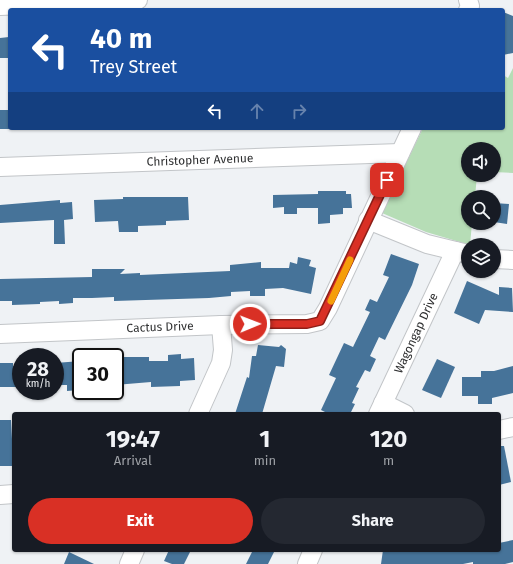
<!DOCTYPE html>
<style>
body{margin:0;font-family:"Fira Sans",sans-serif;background:#242831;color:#f1f3f6;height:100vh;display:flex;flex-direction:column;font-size:15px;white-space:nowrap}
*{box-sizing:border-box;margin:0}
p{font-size:13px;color:#9ea1a6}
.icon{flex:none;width:22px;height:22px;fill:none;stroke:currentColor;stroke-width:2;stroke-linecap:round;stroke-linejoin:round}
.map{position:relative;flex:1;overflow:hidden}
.sheet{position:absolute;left:12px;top:412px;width:489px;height:140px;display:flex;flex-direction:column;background:#171b24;border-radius:4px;box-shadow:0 1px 3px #0004}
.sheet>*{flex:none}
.top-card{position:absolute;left:8px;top:8px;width:497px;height:122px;border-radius:4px;box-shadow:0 1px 3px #0004;background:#1a4fa0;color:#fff;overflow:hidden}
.fabs{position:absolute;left:461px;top:142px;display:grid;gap:8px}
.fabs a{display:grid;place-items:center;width:40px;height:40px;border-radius:50%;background:#171b24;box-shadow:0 1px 3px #0004;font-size:20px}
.speed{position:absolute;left:12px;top:348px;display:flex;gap:8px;font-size:20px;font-weight:700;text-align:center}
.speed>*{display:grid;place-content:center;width:52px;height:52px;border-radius:50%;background:#171b24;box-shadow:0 1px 3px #0004;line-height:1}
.speed small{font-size:10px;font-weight:400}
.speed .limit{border:2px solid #111;border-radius:6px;background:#fff;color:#111}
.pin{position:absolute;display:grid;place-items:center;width:34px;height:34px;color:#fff;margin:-17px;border-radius:8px;box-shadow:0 2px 6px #0006}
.me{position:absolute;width:44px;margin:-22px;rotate:89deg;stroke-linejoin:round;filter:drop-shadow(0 0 3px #0008)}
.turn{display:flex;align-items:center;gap:14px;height:84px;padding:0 16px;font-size:18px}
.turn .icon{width:52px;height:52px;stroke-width:2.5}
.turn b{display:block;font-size:28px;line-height:34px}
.lanes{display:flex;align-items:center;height:38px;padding:0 16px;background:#0003;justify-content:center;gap:20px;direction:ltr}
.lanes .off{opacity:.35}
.eta{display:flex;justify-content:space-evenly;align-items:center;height:68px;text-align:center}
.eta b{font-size:24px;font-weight:700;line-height:28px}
.action{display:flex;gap:8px;margin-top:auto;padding:8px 16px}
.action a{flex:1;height:46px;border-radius:24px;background:#d93025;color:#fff;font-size:16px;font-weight:700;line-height:46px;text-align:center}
.action a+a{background:#242831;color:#f1f3f6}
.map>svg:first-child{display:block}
</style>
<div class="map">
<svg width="513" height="564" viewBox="0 0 513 564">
<rect width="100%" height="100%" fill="#eff2f5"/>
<path fill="#b6ddb6" d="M513,68v105l-19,-1v-23h-26v26h9l-2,22h-7v26h4l-2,22 -44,-13 -44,-19 41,-85h80v-53l5,3z"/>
<g fill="#467399">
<path d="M503,12l10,4v37l-10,2z"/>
<path d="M9,37l1,21h-10v-20z"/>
<rect x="0" y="110" width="10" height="19"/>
<path d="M318,191h28v3h5l1,14h-9v6l-13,1v8l-12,1v-16h-21v6h-13v-7l-11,1v-13l45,-1z"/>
<path d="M123,197h65l1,23 -23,1v4l-28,1v6h-19l-1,-11 -23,1 -1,-22 29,-1z"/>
<path d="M60,200v3l12,-1 1,17 -9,1 1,24h-11v-24l-54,3v-18z"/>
<path d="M494,203l15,1 -2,20 -13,-2z"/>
<path d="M391,254l28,10 -7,21 -27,55 -6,-3 -9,19 6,3 -6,13 -5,-2 -9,17 3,1 -7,15 3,1 -5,10h-21l-8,-4 15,-32 -7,-3 15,-32 9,4 17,-35 -5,-2 5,-11 7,3 12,-25 -6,-2z"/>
<path d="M298,257l13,3 -2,6 7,2 -5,26 -28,-6 -18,1v7h-15v-5l-19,1v4l-22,2 -95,3v-4l-22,1h-19v5l-14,1v-3l-19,1v2l-28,1v-4h-12v-22l92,-2v-8h33l-5,5 20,-1v2l90,-4v-6l31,-3v6h28l1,-6 7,2z"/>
<path d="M467,281l32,14v-8l13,1 1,24 -28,-2 -6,14 -25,-11z"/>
<path d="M258,345l21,2 2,-2 5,4 -2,18 -8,-1 -14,48h-27l12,-37 2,1 3,-22h4z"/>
<path d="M181,354v5l13,-1 1,22 -15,1v5l-29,1v-5l-36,3v-28h34v4h19v-6z"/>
<path d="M437,359l18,8 -14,31 -19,-8z"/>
<path d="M81,361l-2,29 -12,1v-6h-12v-22z"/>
<path d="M0,363h13v3h8v21h-21z"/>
<path d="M513,366v27l-21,5v6h-14v-8h-16v-19h19v-6h13z"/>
<path d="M0,420h11l1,19h2v27h-14z"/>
<path d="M499,446h5l7,36 -12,3z"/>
<path d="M513,540v22l-8,2h-32v-2l-10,2h-82l2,-14h116v-7z"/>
<path d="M169,550h22l-7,14h-12l-8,-3z"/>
<path d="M253,550h22l-7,14h-22z"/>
<path d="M69,552l25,12h-30z"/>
</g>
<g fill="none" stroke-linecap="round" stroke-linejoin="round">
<g stroke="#c2c5c8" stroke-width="20">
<g id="minor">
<path d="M468,0l2,6 -2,4"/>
<path d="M0,6l138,-6"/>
<path d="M0,167l400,-14"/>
<path d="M368,220l59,24 41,10"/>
<path d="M494,259l19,1"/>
<path d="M0,334l221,-9 86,-1 13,-3 8,-13 84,-180"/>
<path d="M383,403l22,11"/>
<path d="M198,414l23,-51 2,-13 -2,-25"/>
<path d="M378,414l77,-163"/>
<path d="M499,430l14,-3"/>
<path d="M0,495l14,-1"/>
<path d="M129,564l6,-14"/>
<path d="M307,564l6,-14"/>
</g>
</g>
<use href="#minor" stroke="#fff" stroke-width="18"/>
</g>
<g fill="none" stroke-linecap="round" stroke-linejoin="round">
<g stroke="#8d1f18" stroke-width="10">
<path id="route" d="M250,324h57l13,-3 67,-141"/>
</g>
<use href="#route" stroke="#d93025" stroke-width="7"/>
<path stroke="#f59e0b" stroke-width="7" d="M331,301l19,-41"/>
</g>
<g text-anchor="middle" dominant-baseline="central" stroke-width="4" stroke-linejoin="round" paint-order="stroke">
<g font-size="12" fill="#2e2f30" stroke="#fff">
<text transform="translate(200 160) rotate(-2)">Christopher Avenue</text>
<text transform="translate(160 327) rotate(-2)">Cactus Drive</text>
<text transform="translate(416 333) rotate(-65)">Wagongap Drive</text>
</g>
</g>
</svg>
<div class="fabs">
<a><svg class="icon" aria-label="sound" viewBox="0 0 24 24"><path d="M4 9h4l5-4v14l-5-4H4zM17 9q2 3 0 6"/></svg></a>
<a><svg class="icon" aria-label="search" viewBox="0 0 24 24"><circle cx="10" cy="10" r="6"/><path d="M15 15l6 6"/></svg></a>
<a><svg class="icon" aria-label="layers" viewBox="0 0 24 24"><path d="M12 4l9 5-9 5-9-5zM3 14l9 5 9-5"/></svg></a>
</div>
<div class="speed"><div>28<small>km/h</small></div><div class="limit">30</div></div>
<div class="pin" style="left:387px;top:180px;background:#d93025"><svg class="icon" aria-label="arrive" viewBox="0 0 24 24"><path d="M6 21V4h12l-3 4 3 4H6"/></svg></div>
<svg class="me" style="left:250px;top:324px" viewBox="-20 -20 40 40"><circle r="17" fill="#d93025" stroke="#fff" stroke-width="3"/><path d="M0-11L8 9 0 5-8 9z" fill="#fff"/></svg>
<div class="top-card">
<div class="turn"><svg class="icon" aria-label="left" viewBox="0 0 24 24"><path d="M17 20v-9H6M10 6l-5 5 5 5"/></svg><div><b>40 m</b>Trey Street</div></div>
<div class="lanes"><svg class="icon" aria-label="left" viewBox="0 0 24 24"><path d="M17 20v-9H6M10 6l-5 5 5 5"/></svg><svg class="icon off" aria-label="ahead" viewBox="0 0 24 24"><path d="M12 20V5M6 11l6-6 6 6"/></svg><svg class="icon off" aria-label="right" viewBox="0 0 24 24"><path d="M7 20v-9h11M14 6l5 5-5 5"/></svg></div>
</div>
<section class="sheet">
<div class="eta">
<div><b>19:47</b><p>Arrival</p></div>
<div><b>1</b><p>min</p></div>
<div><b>120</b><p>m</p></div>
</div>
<div class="action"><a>Exit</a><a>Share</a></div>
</section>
</div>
